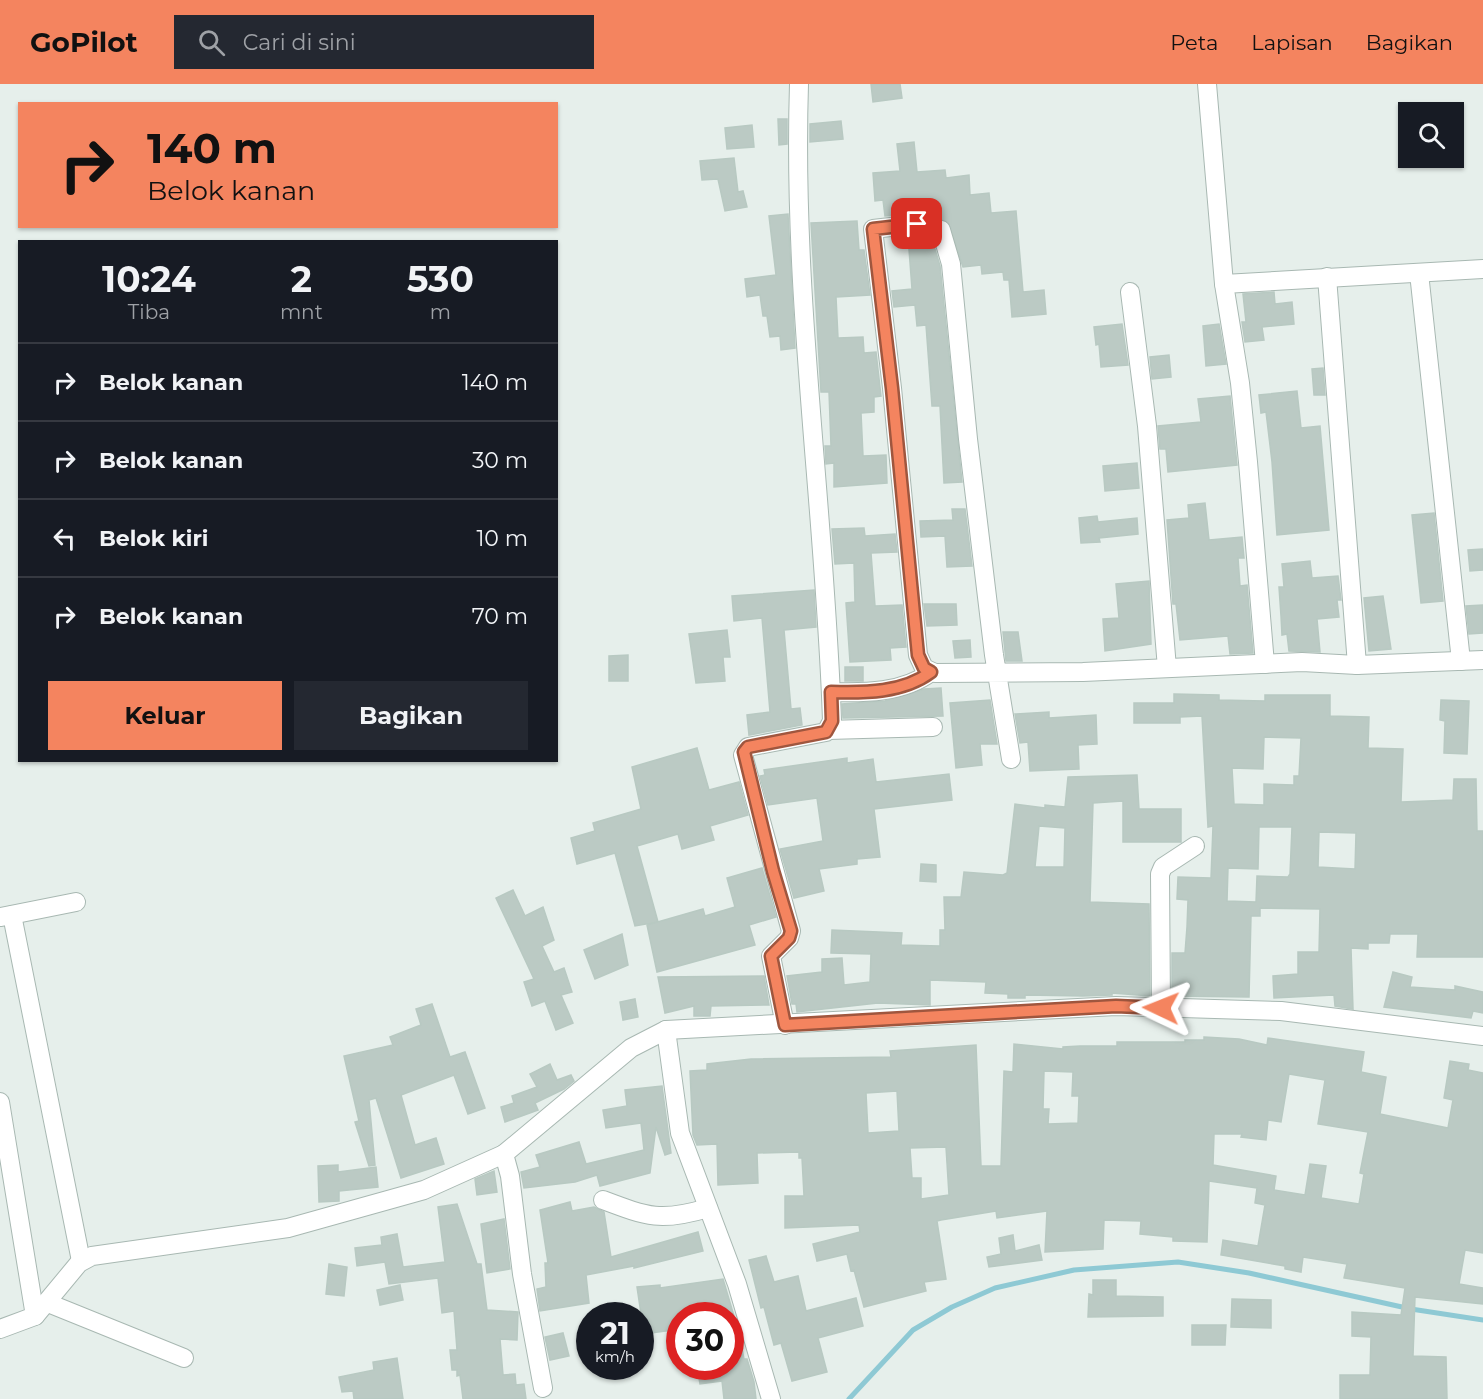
<!DOCTYPE html>
<html lang="id">
<style>
body{margin:0;font-family:Montserrat,sans-serif;background:#242831;color:#f1f3f6;height:100vh;display:flex;flex-direction:column;font-size:22px;white-space:nowrap}
*{box-sizing:border-box;margin:0}
p{font-size:20px;color:#9ea1a6}
.icon{flex:none;width:33px;height:33px;fill:none;stroke:currentColor;stroke-width:2;stroke-linecap:round;stroke-linejoin:round}
.map{position:relative;flex:1;overflow:hidden}
.details{position:absolute;left:18px;top:156px;width:540px;height:522px;display:flex;flex-direction:column;background:#171b24;border-radius:0px;box-shadow:0 2px 4px #0004}
.details>*{flex:none}
.guide{position:absolute;left:18px;top:18px;width:540px;height:126px;border-radius:0px;box-shadow:0 2px 4px #0004;background:#f4845f;color:#111;overflow:hidden}
.controls{position:absolute;left:1398px;top:18px;display:grid;gap:12px}
.controls a{display:grid;place-items:center;width:66px;height:66px;border-radius:0px;background:#171b24;box-shadow:0 2px 4px #0004;font-size:30px}
.speed{position:absolute;left:576px;top:1218px;display:flex;gap:12px;font-size:30px;font-weight:700;text-align:center}
.speed>*{display:grid;place-content:center;width:78px;height:78px;border-radius:50%;background:#171b24;box-shadow:0 2px 4px #0004;line-height:1}
.speed small{font-size:15px;font-weight:400}
.speed .limit{border:9px solid #d22;background:#fff;color:#111}
.pin{position:absolute;display:grid;place-items:center;width:51px;height:51px;color:#fff;margin:-26px;border-radius:12px;box-shadow:0 3px 9px #0006}
.me{position:absolute;width:66px;margin:-33px;rotate:272deg;stroke-linejoin:round;filter:drop-shadow(0 0 4px #0008)}
.turn{display:flex;align-items:center;gap:21px;height:126px;padding:0 30px;font-size:27px}
.turn .icon{width:78px;height:78px;stroke-width:2.5}
.turn b{display:block;font-size:42px;line-height:51px}
.eta{display:flex;justify-content:space-evenly;align-items:center;height:102px;text-align:center}
.eta b{font-size:36px;font-weight:700;line-height:42px}
.button{display:flex;gap:12px;margin-top:auto;padding:12px 30px}
.button a{flex:1;height:69px;border-radius:0px;background:#f4845f;color:#111;font-size:24px;font-weight:700;line-height:69px;text-align:center}
.button a+a{background:#242831;color:#f1f3f6}
ul{padding:0;list-style:none}
li{display:flex;align-items:center;gap:18px;height:78px;padding:0 30px;border-top:2px solid #363941}
li div{flex:1}
li b{display:block;font-size:22px}
li em{font-style:normal}
header{display:flex;align-items:center;gap:36px;box-sizing:border-box;height:84px;padding:0 30px;background:#f4845f;color:#111}
header strong{font-size:28px}
nav{display:flex;gap:33px;margin-inline-start:auto;font-size:21px}
.search{width:420px;height:54px;background:#242831;display:flex;align-items:center;gap:15px;box-sizing:border-box;padding:0 21px;border-radius:0px;color:#9ea1a6;font-size:22px}
.map>svg:first-child{display:block}
</style>
<header>
<strong>GoPilot</strong>
<div class="search"><svg class="icon" aria-label="search" viewBox="0 0 24 24"><circle cx="10" cy="10" r="6"/><path d="M15 15l6 6"/></svg>Cari di sini</div>
<nav><a>Peta</a><a>Lapisan</a><a>Bagikan</a></nav>
</header>
<div class="map">
<svg width="1483" height="1315" viewBox="0 0 1483 1315">
<rect width="100%" height="100%" fill="#e6efeb"/>
<g fill="none" stroke-linecap="round" stroke-linejoin="round">
<path stroke="#8ec9d4" stroke-width="5" d="M849,1315l64,-69 39,-23 43,-19 79,-18 104,-8 71,11 162,36 72,11"/>
</g>
<g fill="#bbcac4" stroke="#b8c9c2" stroke-width="1.5" fill-rule="evenodd">
<path d="M871,0h29l2,14 -29,4z"/>
<path d="M778,35h9v25l-8,1z"/>
<path d="M841,37l2,18 -33,3v-18z"/>
<path d="M752,41l2,22 -27,2 -2,-21z"/>
<path d="M914,58l3,30 28,-2 1,8 23,-3 1,20 19,-2 2,20 25,-2 7,81 21,-2 2,24 -34,3 -3,-37h-5l-1,-8 -21,2 -1,-9 -18,2 -15,-45 -29,-9 -34,3 -2,-16 -8,1 -2,-28 27,-2 -3,-27z"/>
<path d="M734,74l4,34 5,-1 4,16 -22,4 -7,-32 -16,1 -2,-19z"/>
<path d="M788,130l7,134 -14,2 -1,-14 -10,1 -3,-21h-4l-3,-21 -13,2 -2,-18 31,-4 -7,-59z"/>
<path d="M857,137l2,29h5l6,45 -34,2 2,41 25,-1 1,16 12,-1 5,44 -7,1v15l-13,1 2,43 23,-1 1,28 -53,4v-24l-8,1 -1,-18h6l-2,-54h-8l-10,-169z"/>
<path d="M916,151l16,4 8,27 22,216 -18,1 -4,-77h-8l-6,-81 -9,1 -2,-21 -21,2 -2,-16 20,-2 -4,-53z"/>
<path d="M1274,208l1,12 17,-2 2,22 -32,3 2,13 -19,2 -3,-20h4l-3,-28z"/>
<path d="M1122,240l6,41 -27,2 -2,-23 -3,1 -2,-18z"/>
<path d="M1219,240l7,40 -20,2 -3,-40z"/>
<path d="M1169,271l2,22 -19,2 -2,-22z"/>
<path d="M1323,284l2,27h-11l-2,-26z"/>
<path d="M1297,307l4,37 19,-2 9,104 -52,5 -5,-73 -6,-50 -5,1 -2,-18z"/>
<path d="M1230,312l7,69 -69,7 -2,-23h-6l-2,-23 43,-4 -3,-23z"/>
<path d="M1137,379l2,25 -34,3 -2,-25z"/>
<path d="M1205,419l4,37 33,-3 2,21h-6l2,28 7,-1 6,68 -23,1 -2,-18 -48,4 -4,-36h-3l-6,-84 22,-2 -1,-13z"/>
<path d="M952,425h13l7,57 -25,1 -2,-31 -24,1 -1,-16 33,-1z"/>
<path d="M1434,429l9,88 -22,2 -9,-88z"/>
<path d="M1097,432l1,6 39,-4 1,16 -39,4 1,4 -19,1 -2,-25z"/>
<path d="M864,444l1,8 30,-2 2,18 -26,1 4,53 27,-1 4,42 -16,1 1,12 -41,2 -4,-59 9,-1 -1,-39 -19,1 -3,-35z"/>
<path d="M1483,465v21l-13,1 -2,-21z"/>
<path d="M1310,477l2,17 26,-2 3,24h-4l2,17 -22,2 3,33 -31,-1 -2,-17 -5,1 -1,-19 -2,-29h5l-2,-23z"/>
<path d="M1149,497l2,63 -46,7 -2,-32 16,-1 -3,-34z"/>
<path d="M814,506l2,37 -32,3 7,79 9,-1 2,17 -53,10 -2,-20 23,-3 -8,-94 -28,3 -2,-25z"/>
<path d="M1383,512l8,53 -22,2 -5,-53z"/>
<path d="M924,520h32l1,21 -30,1z"/>
<path d="M1483,521v28l-14,1 -3,-28z"/>
<path d="M727,546l3,27h-7l2,24 -29,2 -7,-49z"/>
<path d="M1003,548h15l4,29h-16z"/>
<path d="M970,556l1,17 -16,1 -2,-17z"/>
<path d="M628,571v26h-19v-25z"/>
<rect x="845" y="583" width="18" height="14"/>
<path d="M941,604l2,28 -100,2 -1,-14 43,-3 39,-12z"/>
<path d="M1174,610l45,1v5l46,1v-6h65v21l39,1 -1,31 35,1 -2,53 52,-2 1,-21h22l1,52h6v126h-66l1,-23h-28l-1,9h-21v6l-17,-1 2,61 -18,-3 -1,-11 -60,3 -1,-22 25,-2v-22h21l1,-43 -60,-1v8h-9l-2,81 -77,-1v-43h13l2,-26 1,-27 -11,-1 1,-22 33,1 2,-52 -5,1 -6,-111 -22,1v6h-46v-20h40zM1264,653l37,1 -2,38h-5v9l-30,-1v21l-30,-1 -2,-36 31,1zM1259,743h33l-2,47 -2,3 -31,-1 -1,26 -29,-1 1,-33 30,1zM1319,748l37,1 -1,36 -37,-2z"/>
<path d="M990,616l7,44h-17l2,21 -26,3 -6,-65z"/>
<path d="M1441,616l28,1 -2,53 -23,-1 1,-32 -5,-1z"/>
<path d="M1049,628v6l47,-3 1,29 -19,1 1,24 -49,2 -2,-29 -8,1 -5,-29z"/>
<path d="M697,664l12,42 30,-8 9,33 -38,11 4,14 -32,9 -4,-15 -41,12 21,76 -23,4 -20,-73 -38,11 -6,-26 24,-7 -2,-8 48,-14 -9,-42z"/>
<path d="M847,674v5l26,-4 3,23 73,-8 3,26 -78,9 6,48 -23,2v5l-38,5 5,22 -30,7 -14,-49 43,-8 -6,-43 -49,7 -8,-29 5,-1 -1,-5z"/>
<path d="M1137,691l2,34h42v33h-58v-41l-30,2 -3,99 59,2 1,92 -38,-3v2l-29,1 -58,-1v3h-17v-4l-23,-1 1,-11 -56,-2v25l-52,-2 -81,9 -1,-8h-4l-5,-28 35,-4v-13l20,-1 2,27 26,-3 1,-28 -40,-1 1,-23 70,3 -1,12 39,1v-16h5l-1,-33h17l3,-25 39,3 4,-2 8,-69 30,4v-3l20,2 3,-30zM1039,742l26,2 -1,39h-29z"/>
<path d="M921,780l15,1v17l-16,-1z"/>
<path d="M762,784l14,49 -27,8 6,20 -98,27 -10,-47 56,-16 2,7 30,-9 -8,-29z"/>
<path d="M513,806l12,26 18,-9 11,33 -12,6 12,26 10,-4 8,24 -11,3 12,28 -17,7 -11,-29 -13,5 -8,-24 10,-3 -38,-81z"/>
<path d="M622,850l6,31 -33,14 -11,-29z"/>
<path d="M1393,888l19,5 -2,10 45,3v-4l28,6v21l-10,-2 -2,7 -87,-11z"/>
<path d="M764,892l5,29 -58,1 -1,10h-16v-10l-29,7 -7,-36z"/>
<path d="M635,915l3,18 -15,3 -3,-18z"/>
<path d="M432,920l18,53 15,-5 20,56 -17,6 -14,-39 -53,20 14,50 21,-7 8,26 -43,14 -25,-80 -7,2 6,65 -6,1 -14,-44 4,-1 -15,-65 49,-11 -3,-8 31,-12 -5,-16z"/>
<path d="M1204,953l35,2 28,6 1,-7 96,14 -3,20 25,5 -6,37 68,14 5,-28 -9,-2 6,-37 19,3 -1,6 15,3v180l-18,-3 -6,34 24,4v16l-68,-7 -2,59 33,1 1,42h-107v-24h30l1,-38 -19,-1v-24l49,3 4,-27 -61,-10 3,-14 -44,-7 -2,15 -16,-3v-3l-64,-11 2,-15 35,6 7,-41 -10,-2 2,-15 -48,-7 -2,61 -34,-1v-4l-33,-3 1,-13 -37,-1 -1,29 -58,3 2,-41 -50,7 -1,-7 -55,9 -4,1 9,58 -22,3 2,9 -62,16 -10,-37 -3,1 -4,-17 -30,7 -4,-17 47,-12 -1,-7 -74,3v-32h19l-2,-38h-3v-6l-42,1 1,30 -40,2 -1,-41 -20,1 -4,-10 -3,-64 17,-1v-6l44,-5 140,-2 -1,-6 86,-6 5,121h20l3,-95 9,1 1,-28 49,5v-2l17,-1h37v-4h68v-2h19zM1044,987l29,1 -1,24h7l-1,27 -30,1 1,-15h-6zM1289,990l36,6 -7,44 50,8 -8,41 4,1 -5,30 -38,-6 5,-32 -16,-2 -5,31 -31,-5 2,-14 -63,-11 1,-31h28l-1,3 25,3 2,-20 13,2zM897,1007l2,40 -31,2 -2,-40zM946,1063l3,48 -28,4v-21h-9l-2,-30z"/>
<path d="M550,980l7,16 14,-5 3,6 -10,8 -29,14 3,7 -33,12 -4,-15 13,-4 -2,-7 25,-9 -7,-13z"/>
<path d="M662,1002l9,67 -6,2 -9,-28 -6,46 -50,13 -3,-11 -22,7 -51,6 -3,-16 19,-5 -4,-12 43,-13 7,22 58,-14 -3,-27 -35,5 -3,-18 24,-4 -2,-16z"/>
<path d="M338,1081v7l38,-5 2,20 -39,4v10l-20,1 -1,-36z"/>
<path d="M494,1087l3,21 -20,3 -2,-16z"/>
<path d="M570,1118l2,9 22,-4 10,5 7,45 87,-25 5,19 -69,17v-2l-48,9 3,28 -49,8 -3,-22 9,-2 -1,-24h3l-8,-53z"/>
<path d="M457,1120l20,60h4l6,46 31,2 -1,28 -17,-1 3,36 12,-1 1,11 8,-1 2,15h-63l-3,-24 -3,1v-6h-5l-2,-20h7l-3,-39 -12,2 -4,-35 -49,6 -4,-22 -28,4 -2,-18 27,-3 -1,-8 16,-3 6,33 42,-5 -7,-55z"/>
<path d="M504,1135l6,50 -23,4 -6,-49z"/>
<path d="M1013,1151l2,16 24,-6 3,15 -53,7 -2,-10 14,-3 -2,-16z"/>
<path d="M766,1172l8,26 24,-6 8,35 50,-13 7,28 -45,12 9,34 -35,9 -11,-38 -7,2 -10,-38 -3,1 -12,-48z"/>
<path d="M329,1180l18,3 -3,29 -18,-2z"/>
<path d="M723,1195l11,37h-54v13l-36,5 -7,-47 23,-2v3z"/>
<path d="M1093,1196h23v16l47,1v19l-75,1 1,-23 4,1z"/>
<path d="M400,1201l3,15 -23,5 -3,-15z"/>
<path d="M1232,1215l39,1v28l-40,-1z"/>
<path d="M737,1240l7,35h3l7,23 2,17h-32l-2,-18 -22,3 -3,-17 33,-1v-41z"/>
<path d="M1192,1241h34l-1,20h-33z"/>
<path d="M563,1249l6,23 -19,4 -5,-23z"/>
<path d="M397,1274l6,41h-49l-1,-8 -11,1 -3,-15 35,-7 -1,-8z"/>
</g>
<g fill="none" stroke-linecap="round" stroke-linejoin="round">
<g stroke="#a8b8b2" stroke-width="20">
<g id="minor">
<path d="M1207,0l17,200 16,99 8,79 17,202"/>
<path d="M1419,189l42,388"/>
<path d="M1327,193l30,388"/>
<path d="M1224,200l259,-15"/>
<path d="M1130,208l17,134 20,242"/>
<path d="M831,608c34,1 72,1 100,-20"/>
<path d="M828,646l105,-3"/>
<path d="M1011,675l-17,-104 -26,-216 -17,-175 -10,-34 -24,-6 -44,5 19,159 26,267 6,13 11,5 148,-1 219,-10 55,3 126,-5"/>
<path d="M12,831l69,346"/>
<path d="M1,833l75,-15"/>
<path d="M1161,924l-1,-134 3,-7 32,-21"/>
<path d="M785,941l-14,-69 18,-18 2,-7 -48,-176 5,-8 78,-15 6,-11c-7,-213 -40,-423 -33,-637"/>
<path d="M666,946l14,103 57,151 34,115"/>
<path d="M0,1018l35,214"/>
<path d="M603,1116c45,17 58,22 105,8"/>
<path d="M48,1219l136,55"/>
<path d="M0,1245l35,-13 44,-53 13,-7 196,-28 136,-38 80,-36"/>
<path d="M543,1304l-21,-114 -12,-98 -6,-22 127,-106 35,-18 450,-24 165,5 202,25"/>
</g>
</g>
<use href="#minor" stroke="#fff" stroke-width="18"/>
</g>
<g fill="none" stroke-linecap="round" stroke-linejoin="round">
<g stroke="#9f563e" stroke-width="15">
<path id="route" d="M917,140l-44,5 19,159 26,267 6,13 7,4c-28,21 -66,21 -100,20l1,29 -6,11 -78,15 -4,5 29,119 18,60 -2,7 -18,18 14,69 331,-19 45,2"/>
</g>
<use href="#route" stroke="#f4845f" stroke-width="10"/>
</g>
</svg>
<div class="controls">
<a><svg class="icon" aria-label="search" viewBox="0 0 24 24"><circle cx="10" cy="10" r="6"/><path d="M15 15l6 6"/></svg></a>
</div>
<div class="speed"><div>21<small>km/h</small></div><div class="limit">30</div></div>
<div class="pin" style="left:917px;top:140px;background:#d93025"><svg class="icon" aria-label="arrive" viewBox="0 0 24 24"><path d="M6 21V4h12l-3 4 3 4H6"/></svg></div>
<svg class="me" style="left:1161px;top:924px" viewBox="-20 -20 40 40"><path d="M0-17L14 15 0 8-14 15z" fill="#f4845f" stroke="#fff" stroke-width="4"/></svg>
<div class="guide">
<div class="turn"><svg class="icon" aria-label="right" viewBox="0 0 24 24"><path d="M7 20v-9h11M14 6l5 5-5 5"/></svg><div><b>140 m</b>Belok kanan</div></div>
</div>
<section class="details">
<div class="eta">
<div><b>10:24</b><p>Tiba</p></div>
<div><b>2</b><p>mnt</p></div>
<div><b>530</b><p>m</p></div>
</div>
<ul>
<li><svg class="icon" aria-label="right" viewBox="0 0 24 24"><path d="M7 20v-9h11M14 6l5 5-5 5"/></svg><div><b>Belok kanan</b></div><em>140 m</em></li>
<li><svg class="icon" aria-label="right" viewBox="0 0 24 24"><path d="M7 20v-9h11M14 6l5 5-5 5"/></svg><div><b>Belok kanan</b></div><em>30 m</em></li>
<li><svg class="icon" aria-label="left" viewBox="0 0 24 24"><path d="M17 20v-9H6M10 6l-5 5 5 5"/></svg><div><b>Belok kiri</b></div><em>10 m</em></li>
<li><svg class="icon" aria-label="right" viewBox="0 0 24 24"><path d="M7 20v-9h11M14 6l5 5-5 5"/></svg><div><b>Belok kanan</b></div><em>70 m</em></li>
</ul>
<div class="button"><a>Keluar</a><a>Bagikan</a></div>
</section>
</div>
